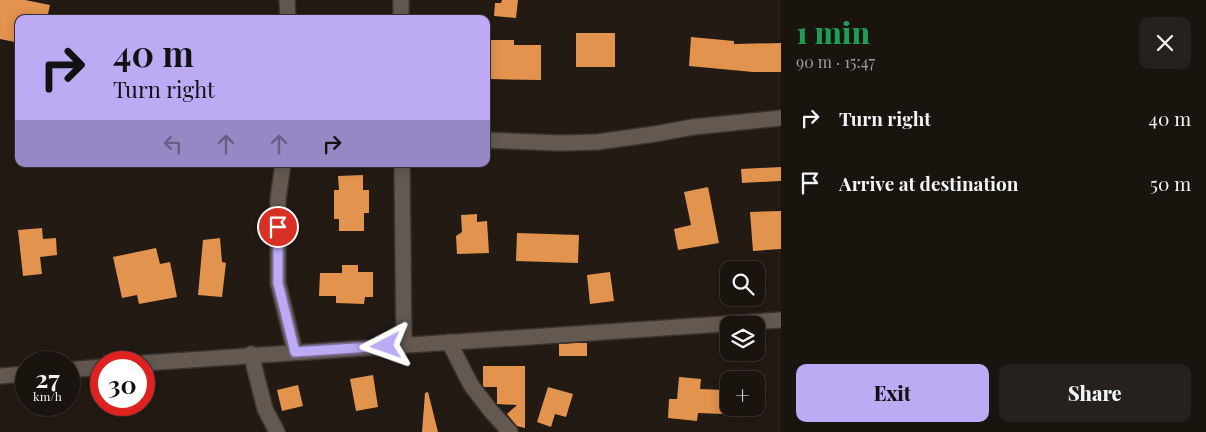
<!DOCTYPE html>
<meta charset="utf-8">
<style>
body{margin:0;font-family:"Playfair Display",serif;background:#27211d;color:#f1f3f6;height:100vh;display:flex;flex-direction:column;font-size:19px;white-space:nowrap}
*{box-sizing:border-box;margin:0}
p{font-size:16px;color:#9f9e9e}
.icon{flex:none;width:28px;height:28px;fill:none;stroke:currentColor;stroke-width:2;stroke-linecap:round;stroke-linejoin:round}
.map{position:relative;flex:1;overflow:hidden}
.sheet{display:flex;flex-direction:column;background:#1a140f;width:425px}
.sheet>*{flex:none}
.banner{position:absolute;left:15px;top:15px;width:475px;height:152px;border-radius:10px;box-shadow:0 2px 12px #0003,0 0 0 1px #38332f;background:#bcaaf5;color:#111;overflow:hidden}
.controls{position:absolute;left:720px;top:261px;display:grid;gap:10px}
.controls a{display:grid;place-items:center;width:45px;height:45px;border-radius:10px;background:#1a140f;box-shadow:0 2px 12px #0003,0 0 0 1px #38332f;font-size:25px}
.speed{position:absolute;left:15px;top:351px;display:flex;gap:10px;font-size:25px;font-weight:700;text-align:center}
.speed>*{display:grid;place-content:center;width:65px;height:65px;border-radius:50%;background:#1a140f;box-shadow:0 2px 12px #0003,0 0 0 1px #38332f;line-height:1}
.speed small{font-size:12px;font-weight:400}
.speed .limit{border:8px solid #d22;background:#fff;color:#111}
.pin{position:absolute;display:grid;place-items:center;width:42px;height:42px;color:#fff;margin:-21px;border:2px solid #fff;border-radius:50%;box-shadow:0 1px 5px #0007}
.me{position:absolute;width:55px;margin:-28px;rotate:266deg;stroke-linejoin:round;filter:drop-shadow(0 0 4px #0008)}
.turn{display:flex;align-items:center;gap:18px;height:105px;padding:0 15px;font-size:22px}
.turn .icon{width:65px;height:65px;stroke-width:2.5}
.turn b{display:block;font-size:35px;line-height:42px}
.lanes{display:flex;align-items:center;height:48px;padding:0 15px;background:#0003;justify-content:center;gap:25px;direction:ltr}
.lanes .off{opacity:.35}
.round{display:grid;place-items:center;flex:none;width:52px;height:52px;border-radius:10px;background:#27211d}
.head{display:flex;align-items:center;justify-content:space-between;height:85px;padding:0 15px}
h1{font-size:30px;font-weight:800;line-height:38px;color:#1e9e55}
.primary-button{display:flex;gap:10px;margin-top:auto;padding:10px 15px}
.primary-button a{flex:1;height:58px;border-radius:10px;background:#bcaaf5;color:#111;font-size:20px;font-weight:800;line-height:58px;text-align:center}
.primary-button a+a{background:#27211d;color:#f1f3f6}
ul{padding:0;list-style:none}
li{display:flex;align-items:center;gap:15px;height:65px;padding:0 15px}
li div{flex:1}
li b{display:block;font-size:19px}
li em{font-style:normal}
main{display:flex;flex:1;min-height:0}
.map>svg:first-child{display:block}
</style>
<main>
<div class="map">
<svg width="781" height="432" viewBox="0 0 781 432">
<rect width="100%" height="100%" fill="#231a14"/>
<g fill="#e2934e">
<path d="M0,0h25l25,5 -3,14h-28l-4,23 -15,-3z"/>
<path d="M502,0h16l-2,18 -22,-2 1,-13h6z"/>
<rect x="576" y="33" width="39" height="34"/>
<path d="M691,37l43,4v3l47,-1v29h-28l-64,-6z"/>
<path d="M488,40h26v5h27v35l-53,-1z"/>
<path d="M781,167v14l-39,2 -1,-14z"/>
<path d="M363,175v15h6v23h-5v18h-25v-12h-5v-29h5l-1,-14z"/>
<path d="M708,187l11,56 -41,7 -4,-21 17,-4 -7,-33z"/>
<path d="M781,211v38l-28,2 -3,-39z"/>
<path d="M477,214v8l10,-1 2,32 -32,1 -1,-18 6,-4 -1,-17z"/>
<path d="M42,228l1,11 13,-1 1,17 -17,2 2,17 -19,2 -5,-46z"/>
<path d="M517,233l62,2 -1,28 -62,-2z"/>
<path d="M220,238l2,24 4,1 -4,34 -24,-2 5,-55z"/>
<path d="M156,248l4,16 10,-2 7,35 -38,7 -2,-9 -15,3 -9,-41z"/>
<path d="M342,265h16v7h15v25h-8l-1,7 -28,-1v-7h-17l1,-23h22z"/>
<path d="M610,272l4,29 -24,3 -3,-29z"/>
<path d="M576,343h11v13h-28v-12z"/>
<path d="M483,366h42v62l-8,-2 -10,-12 10,-9 -20,-1v-17h-13l-1,-2z"/>
<path d="M373,375l5,32 -22,4 -6,-32z"/>
<path d="M679,377l22,2 -1,10 25,1 -1,24 -26,-1 -1,8 -29,-3 1,-19h8z"/>
<path d="M298,385l5,21 -21,5 -5,-21z"/>
<path d="M548,387l25,7 -7,23 -11,-3 -4,13 -14,-5z"/>
<path d="M428,392l10,40h-16l3,-39z"/>
</g>
<g fill="none" stroke-linecap="round" stroke-linejoin="round">
<g stroke="#3a3430" stroke-width="18">
<g id="minor">
<path d="M287,0l1,19"/>
<path d="M401,0v19"/>
<path d="M486,140l74,3 37,-1 58,-8 38,-7 88,-9"/>
<path d="M283,164l-5,35v84l17,69"/>
<path d="M402,164l2,181"/>
<path d="M449,342l22,43 19,25 20,22"/>
<path d="M251,354l14,55 12,23"/>
<path d="M144,363l637,-43"/>
<path d="M69,370l32,-3"/>
<path d="M0,376l26,-2"/>
</g>
</g>
<use href="#minor" stroke="#635951" stroke-width="15"/>
</g>
<g fill="none" stroke-linecap="round" stroke-linejoin="round">
<g stroke="#7a6e9f" stroke-width="12">
<path id="route" d="M278,227v56l17,69 91,-6"/>
</g>
<use href="#route" stroke="#bcaaf5" stroke-width="9"/>
</g>
</svg>
<div class="controls">
<a><svg class="icon" aria-label="search" viewBox="0 0 24 24"><circle cx="10" cy="10" r="6"/><path d="M15 15l6 6"/></svg></a>
<a><svg class="icon" aria-label="layers" viewBox="0 0 24 24"><path d="M12 4l9 5-9 5-9-5zM3 14l9 5 9-5"/></svg></a>
<a>+</a>
</div>
<div class="speed"><div>27<small>km/h</small></div><div class="limit">30</div></div>
<div class="pin" style="left:278px;top:227px;background:#d93025"><svg class="icon" aria-label="arrive" viewBox="0 0 24 24"><path d="M6 21V4h12l-3 4 3 4H6"/></svg></div>
<svg class="me" style="left:386px;top:346px" viewBox="-20 -20 40 40"><path d="M0-17L14 15 0 8-14 15z" fill="#bcaaf5" stroke="#fff" stroke-width="4"/></svg>
<div class="banner">
<div class="turn"><svg class="icon" aria-label="right" viewBox="0 0 24 24"><path d="M7 20v-9h11M14 6l5 5-5 5"/></svg><div><b>40 m</b>Turn right</div></div>
<div class="lanes"><svg class="icon off" aria-label="left" viewBox="0 0 24 24"><path d="M17 20v-9H6M10 6l-5 5 5 5"/></svg><svg class="icon off" aria-label="ahead" viewBox="0 0 24 24"><path d="M12 20V5M6 11l6-6 6 6"/></svg><svg class="icon off" aria-label="ahead" viewBox="0 0 24 24"><path d="M12 20V5M6 11l6-6 6 6"/></svg><svg class="icon" aria-label="right" viewBox="0 0 24 24"><path d="M7 20v-9h11M14 6l5 5-5 5"/></svg></div>
</div>
</div>
<section class="sheet">
<div class="head"><div><h1>1 min</h1><p>90 m · 15:47</p></div><a class="round"><svg class="icon" aria-label="close" viewBox="0 0 24 24"><path d="M6 6l12 12M18 6L6 18"/></svg></a></div>
<ul>
<li><svg class="icon" aria-label="right" viewBox="0 0 24 24"><path d="M7 20v-9h11M14 6l5 5-5 5"/></svg><div><b>Turn right</b></div><em>40 m</em></li>
<li><svg class="icon" aria-label="arrive" viewBox="0 0 24 24"><path d="M6 21V4h12l-3 4 3 4H6"/></svg><div><b>Arrive at destination</b></div><em>50 m</em></li>
</ul>
<div class="primary-button"><a>Exit</a><a>Share</a></div>
</section>
</main>
